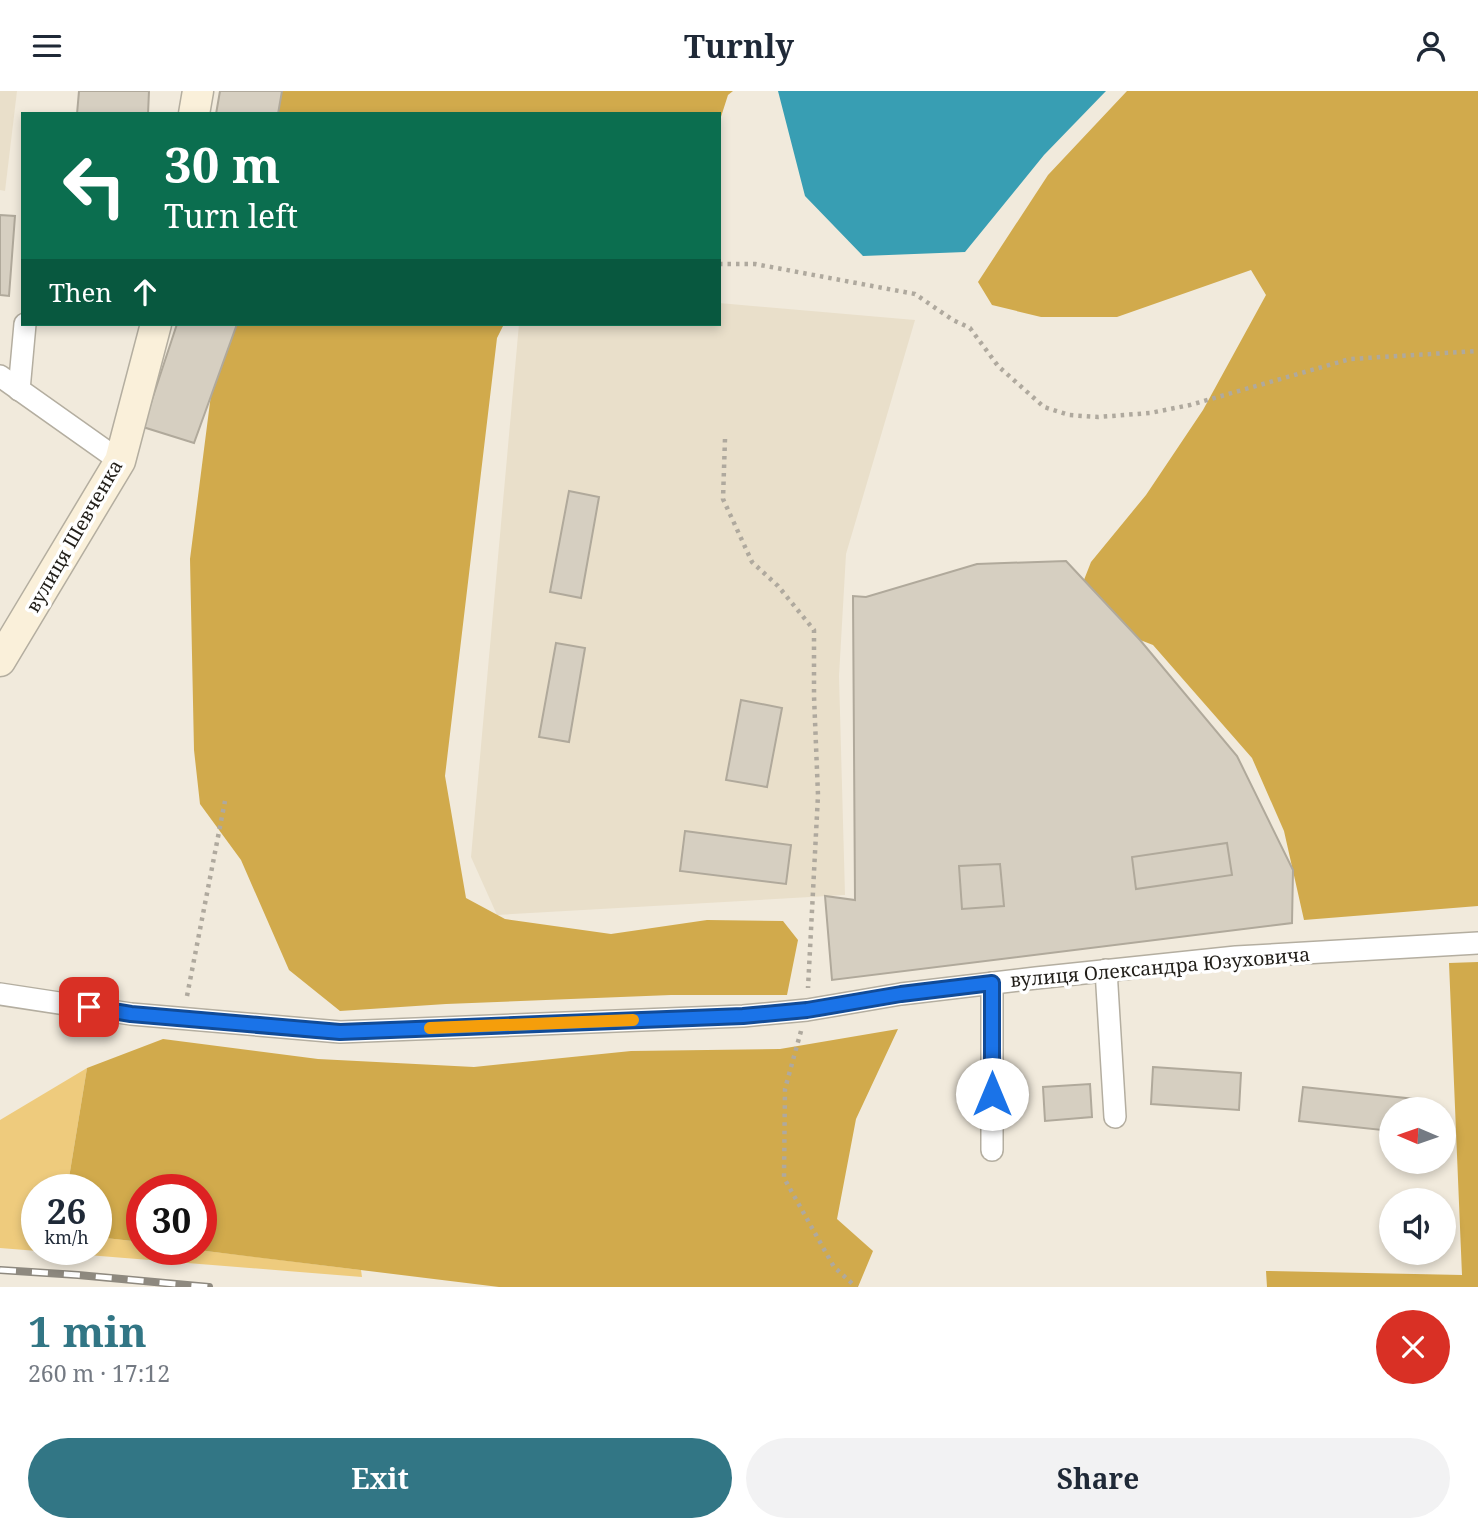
<!DOCTYPE html>
<meta charset="utf-8">
<style>
body{margin:0;font-family:"Noto Serif",serif;background:#f2f2f3;color:#1f2937;height:100vh;display:flex;flex-direction:column;font-size:26px;white-space:nowrap}
*{box-sizing:border-box;margin:0}
p{font-size:23px;color:#747a83}
.icon{flex:none;width:38px;height:38px;fill:none;stroke:currentColor;stroke-width:2;stroke-linecap:round;stroke-linejoin:round}
.map{position:relative;height:1196px;overflow:hidden}
.details{display:flex;flex-direction:column;background:#fff;flex:1}
.details>*{flex:none}
.banner{position:absolute;left:21px;top:21px;width:700px;height:214px;border-radius:0px;box-shadow:0 4px 10px #0003;background:#0b6e4f;color:#fff;overflow:hidden}
.needle{width:46px;rotate:272deg}
.fabs{position:absolute;left:1379px;top:1006px;display:grid;gap:14px}
.fabs a{display:grid;place-items:center;width:77px;height:77px;border-radius:50%;background:#fff;box-shadow:0 4px 10px #0003;font-size:35px}
.speed{position:absolute;left:21px;top:1083px;display:flex;gap:14px;font-size:35px;font-weight:700;text-align:center}
.speed>*{display:grid;place-content:center;width:91px;height:91px;border-radius:50%;background:#fff;box-shadow:0 4px 10px #0003;line-height:1}
.speed small{font-size:18px;font-weight:400}
.speed .limit{border:10px solid #d22;background:#fff;color:#111}
.pin{position:absolute;display:grid;place-items:center;width:60px;height:60px;color:#fff;margin:-30px;border-radius:14px;box-shadow:0 4px 10px #0006}
.me{position:absolute;width:77px;margin:-38px;rotate:0deg;stroke-linejoin:round;filter:drop-shadow(0 0 5px #0008)}
.turn{display:flex;align-items:center;gap:24px;height:147px;padding:0 28px;font-size:32px}
.turn .icon{width:91px;height:91px;stroke-width:2.5}
.turn b{display:block;font-size:49px;line-height:60px}
.then{display:flex;align-items:center;height:66px;padding:0 28px;background:#0003;gap:14px;font-size:26px}
.round{display:grid;place-items:center;flex:none;width:74px;height:74px;border-radius:37px;background:#f2f2f3}
.summary{display:flex;align-items:center;justify-content:space-between;height:119px;padding:0 28px}
h1{font-size:42px;font-weight:700;line-height:52px;color:#327685}
.cta{display:flex;gap:14px;margin-top:auto;padding:14px 28px}
.cta a{flex:1;height:80px;border-radius:42px;background:#327685;color:#fff;font-size:28px;font-weight:700;line-height:80px;text-align:center}
.cta a+a{background:#f2f2f3;color:#1f2937}
header{display:flex;justify-content:space-between;align-items:center;height:91px;padding:0 28px;background:#fff;font-size:32px;font-weight:700}
.map>svg:first-child{display:block}
</style>
<header><svg class="icon" aria-label="menu" viewBox="0 0 24 24"><path d="M4 6h16M4 12h16M4 18h16"/></svg>Turnly<svg class="icon" aria-label="person" viewBox="0 0 24 24"><circle cx="12" cy="8" r="4"/><path d="M4 21q1-7 8-7t8 7"/></svg></header>
<div class="map">
<svg width="1478" height="1196" viewBox="0 0 1478 1196">
<rect width="100%" height="100%" fill="#f1eadc"/>
<g fill="#e9dfca">
<path d="M0,0h17l-12,100 -5,-1z"/>
<path d="M719,212l196,17 -69,234 -7,122 6,219 -348,20 -26,-58 48,-533h200z"/>
</g>
<path fill="#eecb7d" d="M87,977l-20,122h-30v59h59v-12l46,5v7l56,1 163,20 1,7 -362,-29v-128z"/>
<g fill="#d1aa4c">
<path d="M251,0h482l-5,4 -9,28v-9h-467z"/>
<path d="M1127,0h351v815l-174,14 -20,-89 -32,-73 -99,-113 -82,-32 20,-51 55,-67 57,-85 63,-115 -15,-25 -134,47h-76l-49,-12 -14,-23 70,-107z"/>
<path d="M220,233h284l-7,14 -52,438 21,122 39,21 106,15 96,-14 76,1 15,19 -11,55h-116l-225,9 -106,7 -51,-41 -48,-110 -41,-56 -6,-54 -4,-191z"/>
<path d="M1478,871v325h-211l-1,-16 196,4 -13,-312z"/>
<path d="M898,938l-42,90 -19,100 36,32 -15,36h-359l-301,-37 3,-1v-59h-59v52l-46,-5v-47h-29l20,-122 76,-29 155,20 156,8 157,-16 149,-2z"/>
</g>
<path fill="#389eb3" d="M778,0h328l-62,64 -79,97 -102,4 -58,-60z"/>
<g fill="#d6cfc1" stroke="#b0a99b" stroke-width="2">
<path d="M79,0h70l-1,23h-71z"/>
<path d="M220,0h62l-4,23h-62z"/>
<path d="M0,124l15,1 -6,80 -9,-1z"/>
<path d="M177,233h60l-43,119 -51,-16z"/>
<path d="M569,400l30,6 -18,101 -31,-6z"/>
<path d="M1066,470l74,79 97,116 56,114 -1,53 -460,57 -7,-84 30,4 -2,-304 13,1 111,-33z"/>
<path d="M556,552l29,5 -16,94 -30,-5z"/>
<path d="M741,609l41,8 -15,79 -41,-7z"/>
<path d="M685,740l106,14 -5,39 -106,-13z"/>
<path d="M1227,752l5,32 -96,14 -4,-32z"/>
<path d="M1000,773l4,42 -42,3 -3,-43z"/>
<path d="M1153,976l88,6 -2,37 -88,-6z"/>
<path d="M1090,993l2,33 -47,4 -2,-34z"/>
<path d="M1303,996l121,13 -1,9h-32v22l-92,-10z"/>
</g>
<g fill="none" stroke-linecap="round" stroke-linejoin="round">
<g stroke="#b4aea0" stroke-width="24">
<g id="street">
<path d="M0,285l120,85"/>
<path d="M19,299l6,-66"/>
<path d="M1106,879l9,147"/>
<path d="M992,892v167"/>
<path d="M0,903l131,20 209,18 403,-16 64,-6 94,-16 135,-16 200,-21 242,-14"/>
</g>
</g>
<g stroke="#b4aea0" stroke-width="33">
<g id="secondary">
<path d="M194,23l4,-23"/>
<path d="M0,570l120,-200 36,-137"/>
</g>
</g>
<g stroke="#afa99e" stroke-width="4.5" stroke-dasharray="3.5 5" stroke-linecap="butt">
<path d="M719,173h36l160,30 38,26 17,8 28,38 46,41 25,8 29,2 52,-4 40,-8 160,-46 128,-8"/>
<path d="M725,348l-2,60 29,63 26,24 36,44v66l4,99 -10,193"/>
<path d="M187,905l38,-195"/>
<path d="M801,940l-16,58 -1,89 50,89 22,20"/>
</g>
<use href="#street" stroke="#fff" stroke-width="21"/>
<use href="#secondary" stroke="#faf0da" stroke-width="30"/>
<g stroke="#8e897f" stroke-width="8">
<path id="rail" d="M0,1179l78,5 131,12"/>
</g>
<use href="#rail" stroke="#fff" stroke-width="5" stroke-dasharray="16" stroke-linecap="butt"/>
</g>
<g fill="none" stroke-linecap="round" stroke-linejoin="round">
<g stroke="#114b97" stroke-width="18">
<path id="route" d="M89,916l42,7 209,18 403,-16 64,-6 94,-16 91,-11v111"/>
</g>
<use href="#route" stroke="#1a73e8" stroke-width="12"/>
<path stroke="#f59e0b" stroke-width="12" d="M430,937l203,-8"/>
</g>
<g text-anchor="middle" dominant-baseline="central" stroke-width="7" stroke-linejoin="round" paint-order="stroke">
<g font-size="19" fill="#211e19" stroke="#fff">
<text transform="translate(74 445) rotate(-60)">вулиця Шевченка</text>
<text transform="translate(1160 876) rotate(-5)">вулиця Олександра Юзуховича</text>
</g>
</g>
</svg>
<div class="fabs">
<a><svg class="needle" viewBox="-14 -14 28 28"><path d="M0-13l5 13h-10z" fill="#e53935"/><path d="M0 13l5-13h-10z" fill="#747a83"/></svg></a>
<a><svg class="icon" aria-label="sound" viewBox="0 0 24 24"><path d="M4 9h4l5-4v14l-5-4H4zM17 9q2 3 0 6"/></svg></a>
</div>
<div class="speed"><div>26<small>km/h</small></div><div class="limit">30</div></div>
<div class="pin" style="left:89px;top:916px;background:#d93025"><svg class="icon" aria-label="arrive" viewBox="0 0 24 24"><path d="M6 21V4h12l-3 4 3 4H6"/></svg></div>
<svg class="me" style="left:992px;top:1003px" viewBox="-20 -20 40 40"><circle r="19" fill="#fff"/><path d="M0-13L10 11 0 6-10 11z" fill="#1a73e8"/></svg>
<div class="banner">
<div class="turn"><svg class="icon" aria-label="left" viewBox="0 0 24 24"><path d="M17 20v-9H6M10 6l-5 5 5 5"/></svg><div><b>30 m</b>Turn left</div></div>
<div class="then">Then<svg class="icon" aria-label="ahead" viewBox="0 0 24 24"><path d="M12 20V5M6 11l6-6 6 6"/></svg></div>
</div>
</div>
<section class="details">
<div class="summary"><div><h1>1 min</h1><p>260 m · 17:12</p></div><a class="round" style="background:#d93025;color:#fff"><svg class="icon" aria-label="close" viewBox="0 0 24 24"><path d="M6 6l12 12M18 6L6 18"/></svg></a></div>
<div class="cta"><a>Exit</a><a>Share</a></div>
</section>
